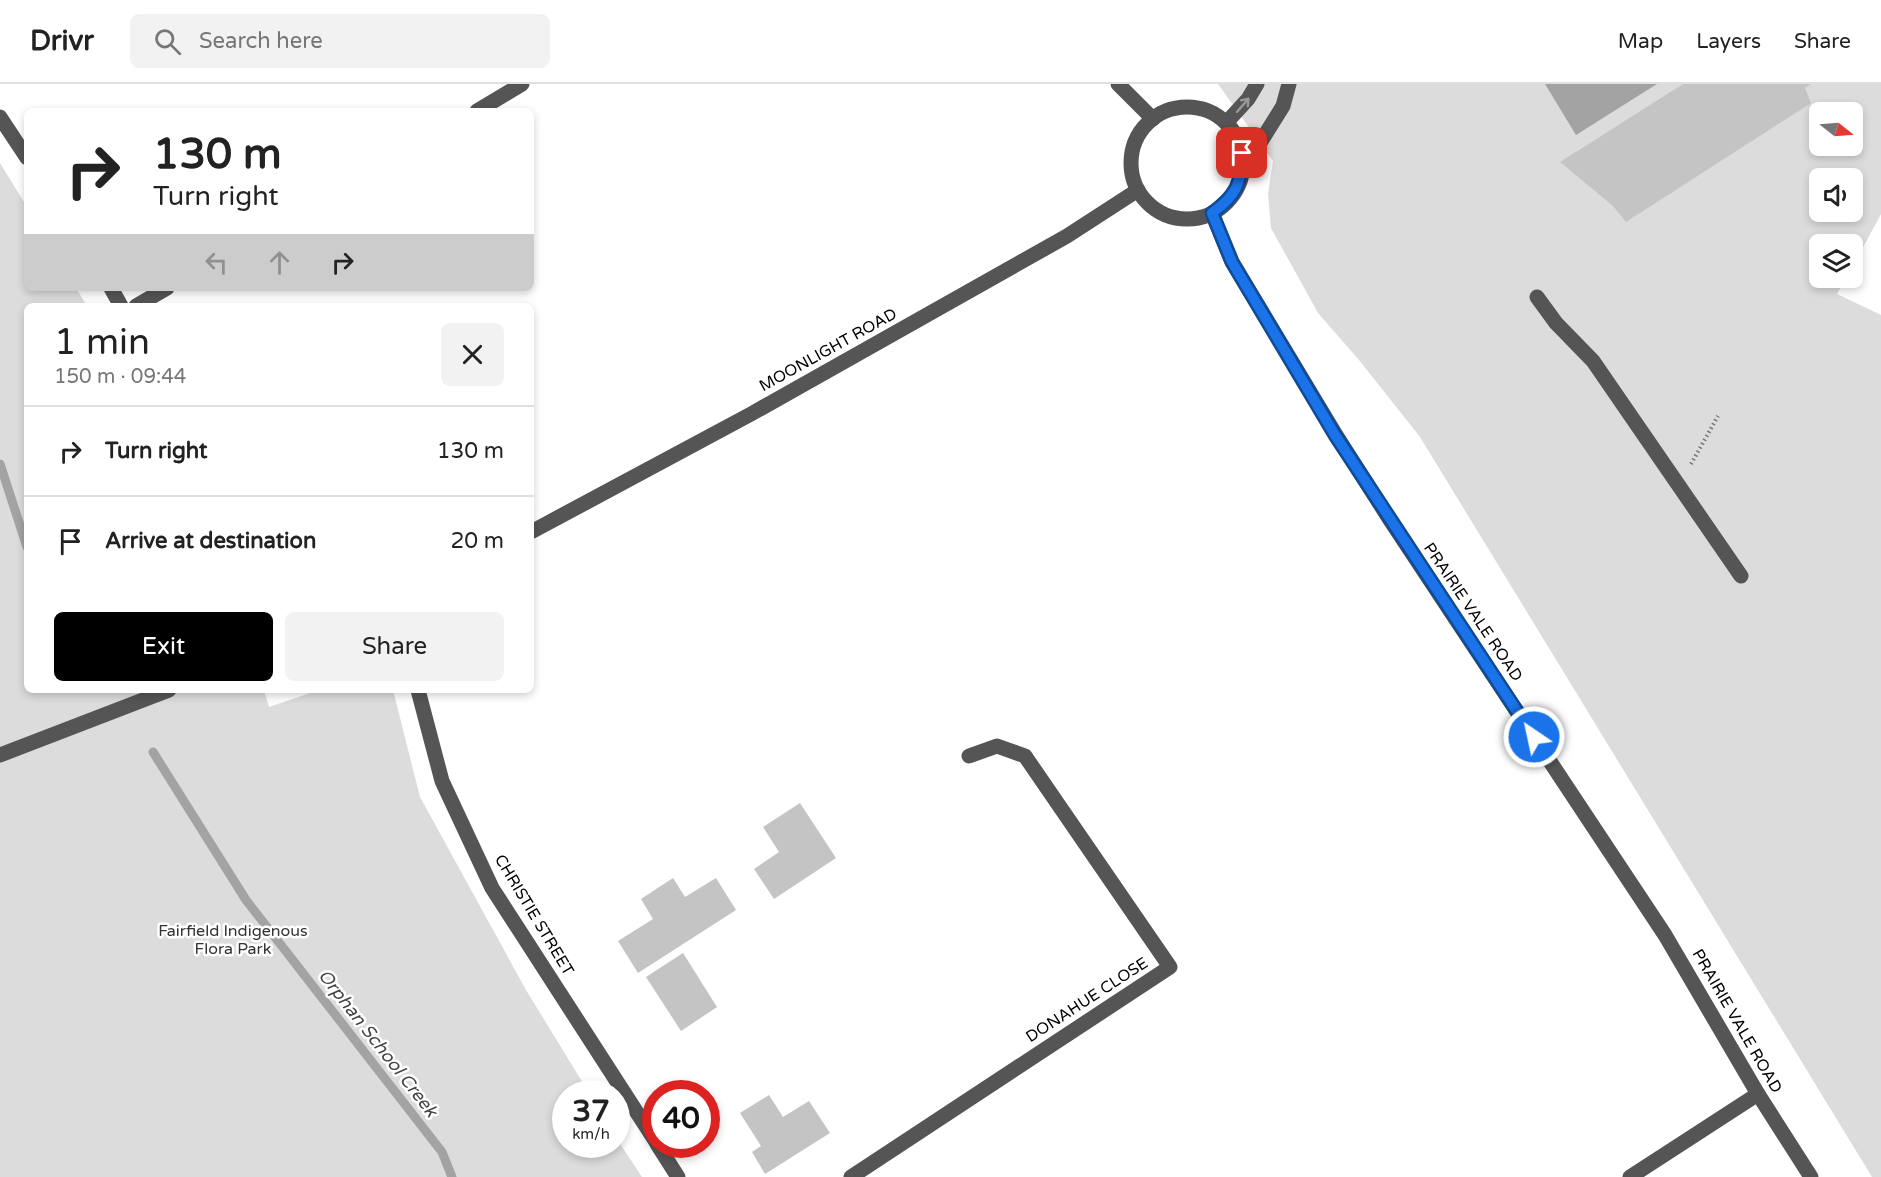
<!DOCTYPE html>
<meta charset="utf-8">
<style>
body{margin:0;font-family:"Varela Round",sans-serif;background:#f2f2f2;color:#222;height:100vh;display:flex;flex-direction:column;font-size:22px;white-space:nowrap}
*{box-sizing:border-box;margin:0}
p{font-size:20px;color:#767676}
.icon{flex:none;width:33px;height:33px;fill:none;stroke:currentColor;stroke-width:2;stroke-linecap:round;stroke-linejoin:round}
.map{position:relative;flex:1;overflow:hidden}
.drawer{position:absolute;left:24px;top:219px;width:510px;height:390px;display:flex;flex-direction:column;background:#fff;border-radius:9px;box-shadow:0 3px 9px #0003}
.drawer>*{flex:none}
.guide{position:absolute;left:24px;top:24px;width:510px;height:183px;border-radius:9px;box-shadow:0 3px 9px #0003;background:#fff;color:#222;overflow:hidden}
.needle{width:39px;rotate:107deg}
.controls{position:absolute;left:1809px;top:18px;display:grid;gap:12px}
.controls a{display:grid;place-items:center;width:54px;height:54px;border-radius:9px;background:#fff;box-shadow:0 3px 9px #0003;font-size:30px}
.speed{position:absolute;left:552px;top:996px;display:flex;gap:12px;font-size:30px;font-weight:700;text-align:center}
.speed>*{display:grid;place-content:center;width:78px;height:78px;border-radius:50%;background:#fff;box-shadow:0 3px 9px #0003;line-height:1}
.speed small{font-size:15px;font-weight:400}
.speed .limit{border:9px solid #d22;background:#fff;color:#111}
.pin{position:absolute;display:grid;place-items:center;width:51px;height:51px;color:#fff;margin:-26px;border-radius:12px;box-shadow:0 3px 9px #0006}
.me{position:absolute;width:66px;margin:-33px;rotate:326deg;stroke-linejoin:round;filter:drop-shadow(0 0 4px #0008)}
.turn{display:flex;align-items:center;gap:21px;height:126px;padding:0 30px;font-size:27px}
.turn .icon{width:78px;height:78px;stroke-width:2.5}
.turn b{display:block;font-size:42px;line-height:51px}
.lanes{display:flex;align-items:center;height:57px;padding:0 30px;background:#0003;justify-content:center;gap:30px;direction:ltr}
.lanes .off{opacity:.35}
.round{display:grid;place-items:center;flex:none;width:63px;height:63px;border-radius:9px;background:#f2f2f2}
.headline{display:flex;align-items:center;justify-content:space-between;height:102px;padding:0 30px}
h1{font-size:36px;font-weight:600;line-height:45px}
.action{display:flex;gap:12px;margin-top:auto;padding:12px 30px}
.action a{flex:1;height:69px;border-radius:9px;background:#000;color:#fff;font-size:24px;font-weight:600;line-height:69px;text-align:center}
.action a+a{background:#f2f2f2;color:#222}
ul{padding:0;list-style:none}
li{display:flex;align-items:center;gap:18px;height:90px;padding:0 30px;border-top:2px solid #e0e0e0}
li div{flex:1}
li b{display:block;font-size:22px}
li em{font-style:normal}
header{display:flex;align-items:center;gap:36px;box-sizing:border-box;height:84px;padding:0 30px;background:#fff;border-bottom:2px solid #e0e0e0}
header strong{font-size:28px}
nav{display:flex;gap:33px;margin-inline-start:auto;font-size:21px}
.search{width:420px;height:54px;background:#f2f2f2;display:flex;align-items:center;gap:15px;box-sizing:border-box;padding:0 21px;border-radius:9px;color:#767676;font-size:22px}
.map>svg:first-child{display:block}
</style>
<header>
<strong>Drivr</strong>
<div class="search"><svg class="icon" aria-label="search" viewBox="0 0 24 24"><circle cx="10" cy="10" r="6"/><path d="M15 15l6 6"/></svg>Search here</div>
<nav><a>Map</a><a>Layers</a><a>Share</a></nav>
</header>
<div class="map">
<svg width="1881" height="1093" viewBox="0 0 1881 1093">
<rect width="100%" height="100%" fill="#fff"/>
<g fill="#dcdcdc" fill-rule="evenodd">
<path d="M1218,0h663v130l-28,52 -1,-22h-32v34h26l-9,16 44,21v862h-9l-452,-740 -61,-77 -41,-47 -47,-85 -3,-34 5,-33zM1820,28h32v34h-32zM1820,94h32v34h-32z"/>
<path d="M0,79l27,44v81h49l11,18h-60v384h237l5,17 50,-17h74l27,107 106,193 63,103 -23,1v50h50l1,-5 25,38h-642z"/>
</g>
<path fill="#a3a3a3" d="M1545,0h112l-81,51z"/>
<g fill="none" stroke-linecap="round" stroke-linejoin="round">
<g stroke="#a3a3a3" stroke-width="9">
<path d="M0,380l27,83"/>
<path d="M153,668l93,148 196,252 10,25"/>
</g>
</g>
<g fill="#c4c4c4">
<path d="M1683,0h128l-6,4 6,15 -185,119 -13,-16 -53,-44z"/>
<path d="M800,719l36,55 -62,41 -20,-30 25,-17 -16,-25z"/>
<path d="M673,794l12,19 31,-19 20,32 -98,63 -20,-32 35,-22 -12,-20z"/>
<path d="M683,869l34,54 -36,24 -35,-54z"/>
<path d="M769,1011l14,22 26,-16 21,32 -65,41 -13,-22 9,-6 -21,-33z"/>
</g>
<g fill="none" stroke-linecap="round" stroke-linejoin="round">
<path stroke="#777" stroke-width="4" stroke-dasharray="1.5 3" stroke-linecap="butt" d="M1691,380l27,-48"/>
<g stroke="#555" stroke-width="15">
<path d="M1118,0l35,35"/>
<circle cx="1187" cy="79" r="56"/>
<path d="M477,27l45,-27"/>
<path d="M0,33l27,41"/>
<path d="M1226,39l22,-24 9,-15"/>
<path d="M1243,86l40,-64 6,-22"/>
<path d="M1212,129l20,49 104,173 54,85 275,415 93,159 53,83"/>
<path d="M111,204l10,18"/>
<path d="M1537,213l19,26 37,38 148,215"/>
<path d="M136,222l31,-18"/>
<path d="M531,448l220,-118 316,-178 71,-46"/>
<path d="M418,606l24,91 50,107 164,254"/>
<path d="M0,671l169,-65"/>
<path d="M657,1060l21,33"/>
<path d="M851,1093l319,-210 -145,-211 -28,-10 -28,10"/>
<path d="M1630,1093l128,-83"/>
</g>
</g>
<defs><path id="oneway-shaft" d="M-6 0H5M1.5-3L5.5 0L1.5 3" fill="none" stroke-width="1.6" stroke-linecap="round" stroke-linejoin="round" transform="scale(1.5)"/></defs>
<use stroke="#999" href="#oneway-shaft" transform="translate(1243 21) rotate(-49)"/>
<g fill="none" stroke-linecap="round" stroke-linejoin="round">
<g stroke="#114b97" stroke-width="15">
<path id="route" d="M1242,69c0,30 -6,43 -30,60l20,49 103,173 199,302"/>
</g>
<use href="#route" stroke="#1a73e8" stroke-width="10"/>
</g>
<g text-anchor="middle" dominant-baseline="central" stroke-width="5" stroke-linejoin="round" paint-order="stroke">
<g font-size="16" fill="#000" stroke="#fff">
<text transform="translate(828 266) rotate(-29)">MOONLIGHT ROAD</text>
<text transform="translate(1473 528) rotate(56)">PRAIRIE VALE ROAD</text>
<text transform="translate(534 831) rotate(59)">CHRISTIE STREET</text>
<text transform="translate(1087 916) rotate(-33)">DONAHUE CLOSE</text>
<text transform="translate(1737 937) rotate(60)">PRAIRIE VALE ROAD</text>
</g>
<g font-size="16" fill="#333" stroke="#fff">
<text x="233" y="847">Fairfield Indigenous<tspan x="233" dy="18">Flora Park</tspan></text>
</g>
<g font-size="18" font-style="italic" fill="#444" stroke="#fff">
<text transform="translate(378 959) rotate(52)">Orphan School Creek</text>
</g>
</g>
</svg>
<div class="controls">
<a><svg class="needle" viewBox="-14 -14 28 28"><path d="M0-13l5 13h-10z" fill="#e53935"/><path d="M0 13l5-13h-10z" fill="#767676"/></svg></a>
<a><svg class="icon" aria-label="sound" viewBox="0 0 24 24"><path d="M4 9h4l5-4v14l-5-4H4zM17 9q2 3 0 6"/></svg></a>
<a><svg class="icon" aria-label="layers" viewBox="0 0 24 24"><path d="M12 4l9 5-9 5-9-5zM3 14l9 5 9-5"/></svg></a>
</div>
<div class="speed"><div>37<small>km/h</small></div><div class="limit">40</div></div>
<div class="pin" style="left:1242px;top:69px;background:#d93025"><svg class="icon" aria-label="arrive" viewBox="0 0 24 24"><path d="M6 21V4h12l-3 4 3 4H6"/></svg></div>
<svg class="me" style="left:1534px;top:653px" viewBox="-20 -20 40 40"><circle r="17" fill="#1a73e8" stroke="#fff" stroke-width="3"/><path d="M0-11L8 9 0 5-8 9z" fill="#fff"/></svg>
<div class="guide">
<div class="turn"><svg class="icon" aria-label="right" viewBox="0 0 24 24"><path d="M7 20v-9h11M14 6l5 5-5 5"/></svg><div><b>130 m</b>Turn right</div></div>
<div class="lanes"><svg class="icon off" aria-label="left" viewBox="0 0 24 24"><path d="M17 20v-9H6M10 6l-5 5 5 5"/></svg><svg class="icon off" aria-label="ahead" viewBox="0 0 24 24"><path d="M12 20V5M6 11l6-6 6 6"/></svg><svg class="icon" aria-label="right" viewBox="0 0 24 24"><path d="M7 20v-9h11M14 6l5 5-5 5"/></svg></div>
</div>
<section class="drawer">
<div class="headline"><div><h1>1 min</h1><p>150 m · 09:44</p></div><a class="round"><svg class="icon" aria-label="close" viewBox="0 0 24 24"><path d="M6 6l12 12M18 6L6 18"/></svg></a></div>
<ul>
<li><svg class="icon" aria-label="right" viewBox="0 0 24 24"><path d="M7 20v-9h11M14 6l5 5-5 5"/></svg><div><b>Turn right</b></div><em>130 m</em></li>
<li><svg class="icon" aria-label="arrive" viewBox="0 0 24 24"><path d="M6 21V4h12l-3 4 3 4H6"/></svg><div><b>Arrive at destination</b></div><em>20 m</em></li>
</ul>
<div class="action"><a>Exit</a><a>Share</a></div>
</section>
</div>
